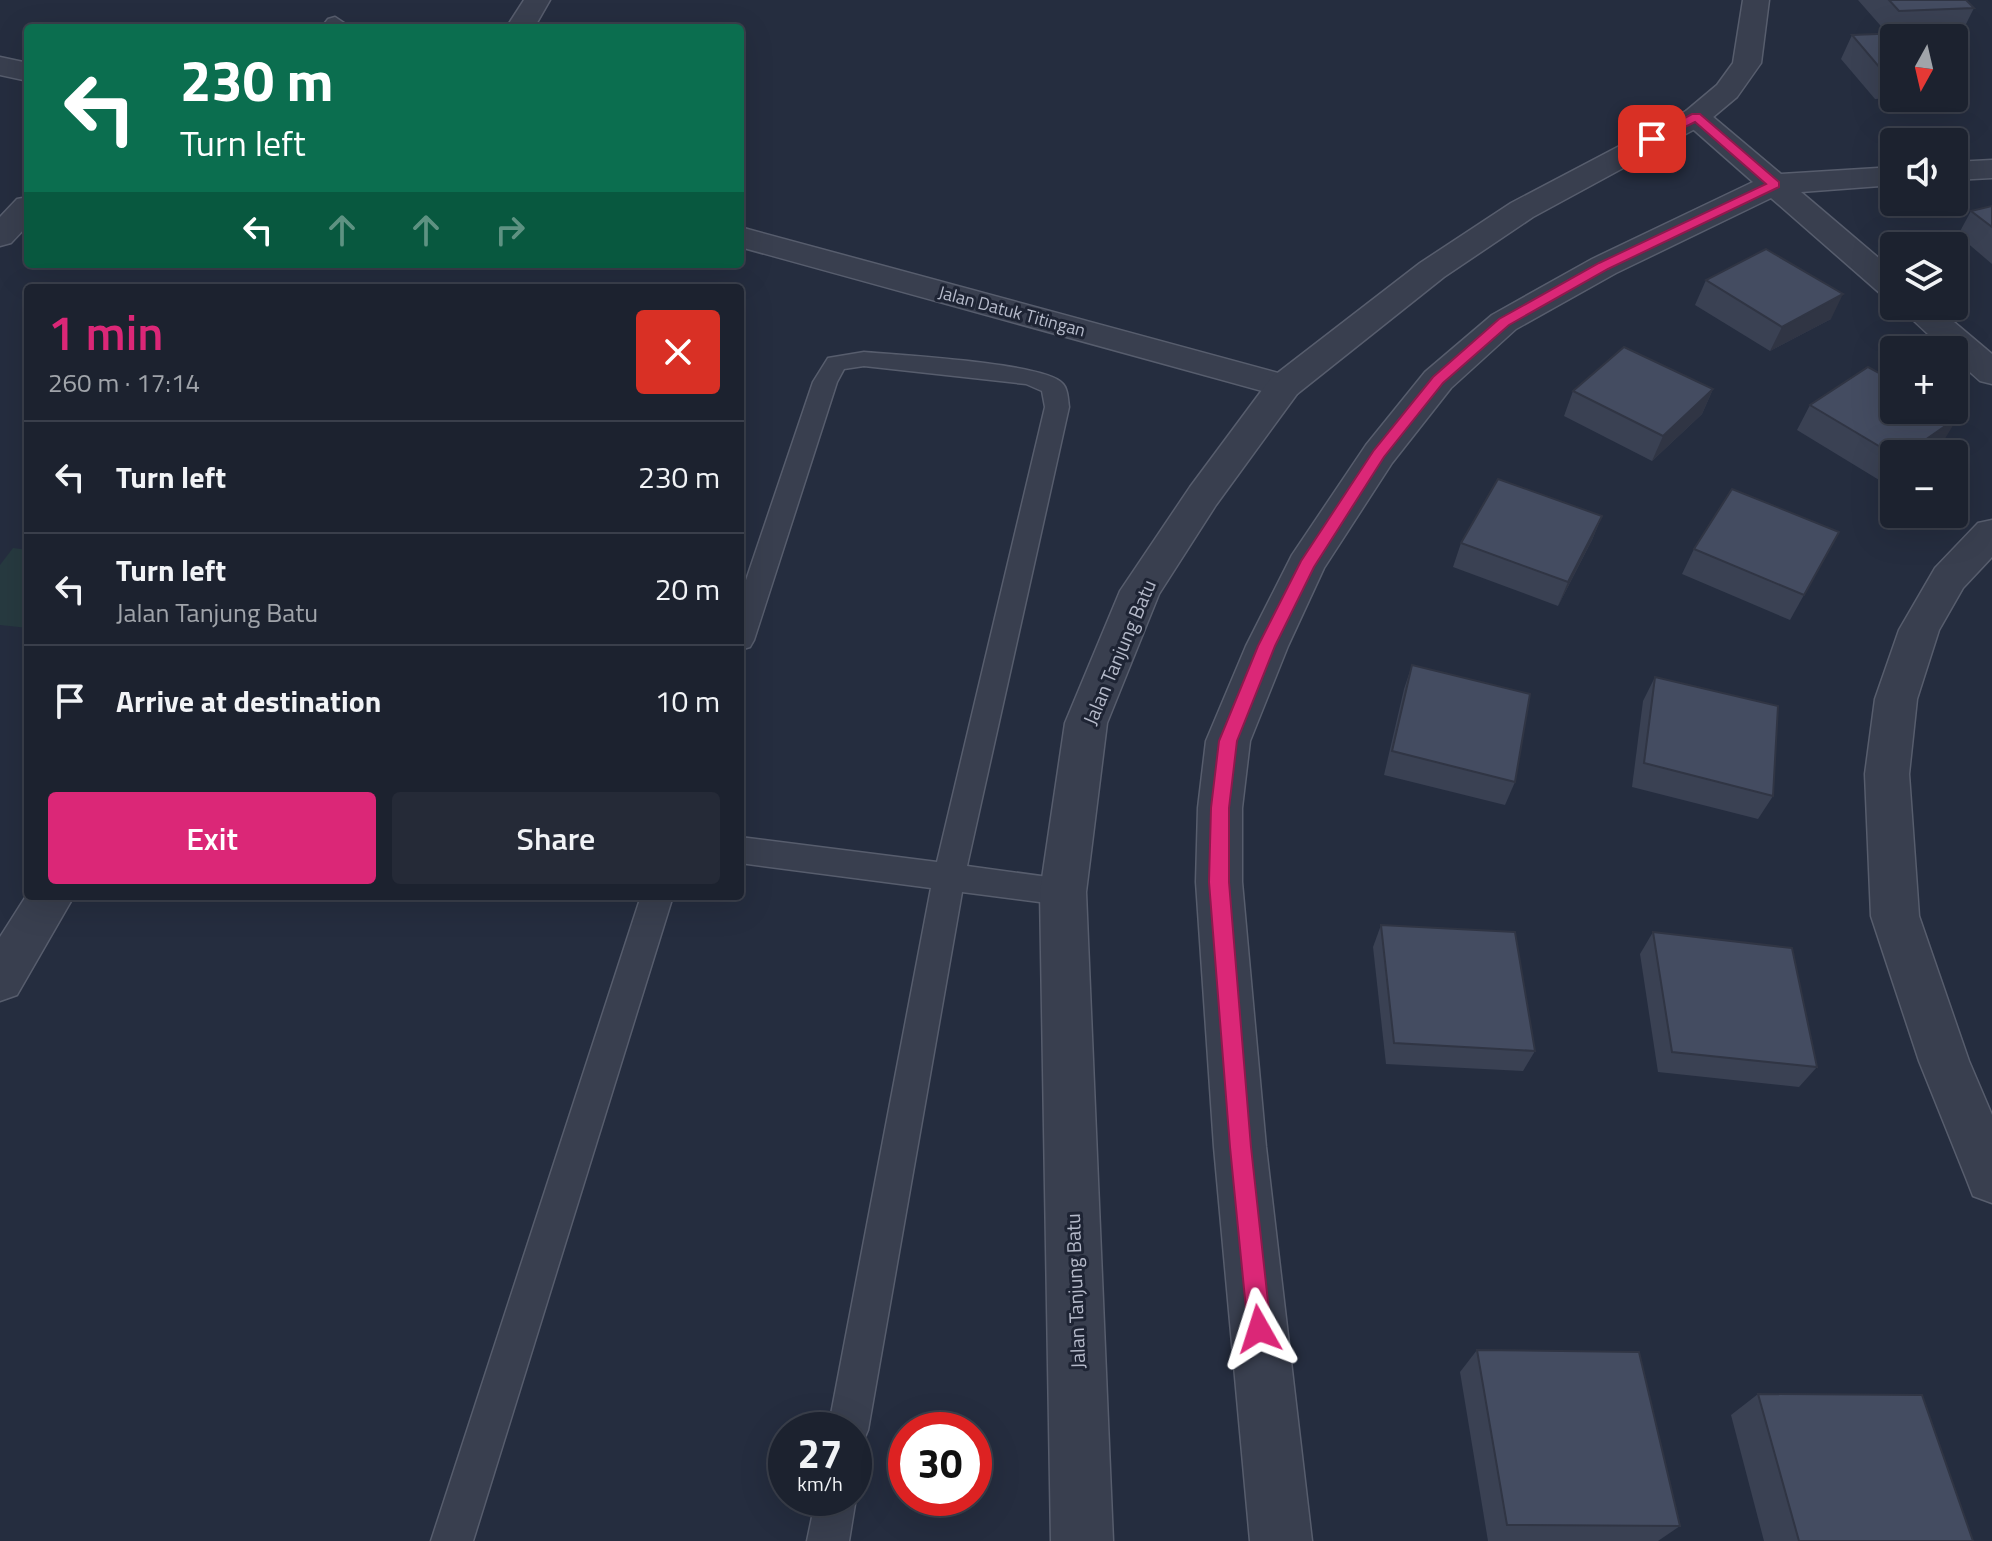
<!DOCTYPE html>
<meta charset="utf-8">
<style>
body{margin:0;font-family:"Titillium Web",sans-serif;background:#252a37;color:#f1f3f6;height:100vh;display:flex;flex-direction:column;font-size:30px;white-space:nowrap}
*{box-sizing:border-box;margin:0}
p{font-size:26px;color:#a0a4aa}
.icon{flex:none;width:44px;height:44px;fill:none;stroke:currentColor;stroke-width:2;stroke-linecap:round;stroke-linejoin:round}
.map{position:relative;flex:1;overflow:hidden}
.panel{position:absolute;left:24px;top:284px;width:720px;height:616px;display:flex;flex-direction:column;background:#1c222f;border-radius:8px;box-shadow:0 8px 32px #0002,0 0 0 2px #3a3f4b}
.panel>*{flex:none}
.banner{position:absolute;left:24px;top:24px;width:720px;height:244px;border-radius:8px;box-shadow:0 8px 32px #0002,0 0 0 2px #3a3f4b;background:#0b6e4f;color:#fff;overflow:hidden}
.needle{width:52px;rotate:188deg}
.buttons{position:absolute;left:1880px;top:24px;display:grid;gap:16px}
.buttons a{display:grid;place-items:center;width:88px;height:88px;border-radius:8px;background:#1c222f;box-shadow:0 8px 32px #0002,0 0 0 2px #3a3f4b;font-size:40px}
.speed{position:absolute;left:768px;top:1412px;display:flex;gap:16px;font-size:40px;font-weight:700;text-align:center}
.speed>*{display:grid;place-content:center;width:104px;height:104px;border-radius:50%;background:#1c222f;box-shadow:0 8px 32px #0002,0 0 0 2px #3a3f4b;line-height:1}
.speed small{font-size:20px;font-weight:400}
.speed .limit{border:12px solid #d22;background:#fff;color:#111}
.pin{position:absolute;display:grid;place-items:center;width:68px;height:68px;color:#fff;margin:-34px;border-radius:16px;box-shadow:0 4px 12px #0006}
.me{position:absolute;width:88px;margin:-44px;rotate:354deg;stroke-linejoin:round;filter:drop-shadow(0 0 6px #0008)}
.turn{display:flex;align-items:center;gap:28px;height:168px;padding:0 24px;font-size:36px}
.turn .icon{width:104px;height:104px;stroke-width:2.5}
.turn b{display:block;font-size:56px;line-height:68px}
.lanes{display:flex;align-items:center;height:76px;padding:0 24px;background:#0003;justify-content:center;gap:40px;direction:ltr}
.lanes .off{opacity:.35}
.round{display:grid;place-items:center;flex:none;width:84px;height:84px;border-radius:8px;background:#252a37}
.summary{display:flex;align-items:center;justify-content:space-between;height:136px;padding:0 24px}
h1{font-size:48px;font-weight:600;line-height:60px;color:#db2777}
.button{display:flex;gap:16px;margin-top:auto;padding:16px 24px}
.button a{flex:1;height:92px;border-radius:8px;background:#db2777;color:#fff;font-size:32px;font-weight:600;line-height:92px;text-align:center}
.button a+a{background:#252a37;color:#f1f3f6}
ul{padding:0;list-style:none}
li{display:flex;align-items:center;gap:24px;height:112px;padding:0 24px;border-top:2px solid #3a3f4b}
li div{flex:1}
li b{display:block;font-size:30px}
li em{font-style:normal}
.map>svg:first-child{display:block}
</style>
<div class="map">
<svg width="1992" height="1541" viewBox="0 0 1992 1541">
<rect width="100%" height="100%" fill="#252d3f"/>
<path fill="#273a40" d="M13,548l15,2v78l-28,-3v-60z"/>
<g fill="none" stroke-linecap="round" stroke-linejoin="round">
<g stroke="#575d6d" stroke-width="3">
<g id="service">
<path d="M335,17l9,6 -3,5h-20l7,-9z"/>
<path d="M864,352c34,3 180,11 198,31 6,5 6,17 7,24l-102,459 96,13 11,4 5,9 -5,9 -11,4 -101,-13 -94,538 -6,14 -8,3v-17h-26l103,-542 -191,-25v-26l197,25 108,-455 -3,-16 -16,-7 -162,-18 -20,3 -7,13 -83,258 -4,7 -10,3v-52l73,-216 15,-24z"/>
<path d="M641,896h32l-200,645h-42z"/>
<path d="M854,1492l2,6 -7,43h-42l9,-43h38z"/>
</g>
</g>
<g stroke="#575d6d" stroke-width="3">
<g id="minor">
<path d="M524,0h26l-16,28h-28z"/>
<path d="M0,57l28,6v18l-28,-6z"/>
<path d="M1696,108l10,3 75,63 113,-7v18l-93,7 93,79v27l-12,-3 -111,-97 -155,75 -100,56 -65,59 -59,75 -68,105 -36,78 -38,95 -8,67v74l24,265 46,394h-62l-36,-394 -18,-265 2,-74 8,-67 40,-95 46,-91 74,-110 59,-73 67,-57 100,-56 161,-77 -67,-59 -5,-6 5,-6z"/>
<path d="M1992,160v18l-38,2v-18z"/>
<path d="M28,197v28l-17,18 -11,3v-29l17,-18z"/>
<path d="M740,227l557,151 5,8 -5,8 -13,3 -544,-150z"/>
<path d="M1898,306h37l57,48v30l-12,-3 -26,-23v-8h-9z"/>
<path d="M1992,520v37l-29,31 -24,42 -22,69 -8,75 10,142 50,145 23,54v88l-19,-7 -7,-18 -47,-117 -48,-145 -6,-142 10,-75 24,-69 36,-62 43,-45z"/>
<path d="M28,893v3h46l-57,99 -17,6v-64z"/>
</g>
</g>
<g stroke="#575d6d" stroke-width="3">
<path id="tertiary" d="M1743,0h26l-8,63 -24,34 -31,26 -173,94 -89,60 -147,117 -81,111 -57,89 -52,129 -21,169 27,649h-62l-11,-649 25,-169 55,-132 70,-104 81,-109 149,-115 91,-60 175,-92 31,-26 16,-22z"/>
</g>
<use href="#service" fill="#393f4f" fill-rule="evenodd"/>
<use href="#minor" fill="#393f4f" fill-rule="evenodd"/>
<use href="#tertiary" fill="#393f4f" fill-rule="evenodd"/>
</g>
<g fill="#3a4153">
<path d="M1858,0h108l8,8 -12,24 -34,1 -34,5v60l-19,1 -34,-40 11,-24 35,-2z"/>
<path d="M1954,61l9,10 -9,18z"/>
<path d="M1992,206v58l-34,-29 13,-24z"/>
<path d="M1706,280l125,39 -61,32 -75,-46z"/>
<path d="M1713,389l-11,25 -50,47 -88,-45 9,-25z"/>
<path d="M1810,405l133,37 -17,12h-32v22l-10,7 -87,-53z"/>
<path d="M1602,516l-10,24 -34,66 -105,-39 8,-24z"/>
<path d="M1839,532l-49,88 -108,-46 12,-25z"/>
<path d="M1412,665l103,117 -10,23 -121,-30 20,-86z"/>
<path d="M1655,677l118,119 -15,23 -126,-32 11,-86z"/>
<path d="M1381,925l154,126 -12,20 -137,-7 -13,-117z"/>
<path d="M1653,932l164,135 -18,20 -141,-15 -18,-118z"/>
<path d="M1477,1350l203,176 -22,15h-170l-28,-169z"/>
<path d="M1758,1394l215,147h-209l-33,-126z"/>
</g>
<g fill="#303544">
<path d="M1843,294l-12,25 -61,32 12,-24z"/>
<path d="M1713,389l-11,25 -50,47 11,-25z"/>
<path d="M1958,417l-15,25 -17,12h-21z"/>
<path d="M1894,466v10l-10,7z"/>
<path d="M1602,516l-10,24 -34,66 10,-24z"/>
</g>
<g fill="#444c61" stroke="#303544" stroke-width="2">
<path d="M1889,0h77l8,8 -75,3z"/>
<path d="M1927,32l6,6h-39v36l-8,1 -34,-40z"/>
<path d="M1954,61l9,10 -9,1z"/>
<path d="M1992,206v21l-21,-16z"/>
<path d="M1766,249l77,45 -61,33 -76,-47z"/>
<path d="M1624,347l89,42 -50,47 -90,-45z"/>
<path d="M1868,367l26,14v29h52l12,7 -53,37h-11v1l-84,-50z"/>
<path d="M1498,479l104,37 -34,66 -107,-39z"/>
<path d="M1732,489l107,43 -35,63 -110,-46z"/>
<path d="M1412,665l118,29 -15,88 -123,-31z"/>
<path d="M1655,677l123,29 -5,90 -129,-33z"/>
<path d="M1381,925l134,7 20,119 -141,-8z"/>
<path d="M1653,932l139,16 25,119 -145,-15z"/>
<path d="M1477,1350l162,2 41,174 -173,-1z"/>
<path d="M1758,1394l164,1 51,146h-174z"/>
</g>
<path fill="#db2777" stroke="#8e194d" stroke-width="2" d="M1692,114h8l79,68v5l-171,82 -99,56 -66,58 -59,74 -70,110 -39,79 -38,95 -8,67v74l22,265 20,182 -4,8 -8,4 -8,-4 -3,-8 -18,-182 -21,-265 2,-74 8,-67 39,-95 43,-85 73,-111 59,-73 66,-58 100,-56 167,-79 -71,-62 -38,19 -11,-2z"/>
<g text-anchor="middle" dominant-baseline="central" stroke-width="6" stroke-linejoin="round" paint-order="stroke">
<g font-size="18" fill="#b5baca" stroke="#1e2434">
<text transform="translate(1012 311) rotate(15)">Jalan Datuk Titingan</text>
</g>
<g font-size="20" fill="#b5baca" stroke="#1e2434">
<text transform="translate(1119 652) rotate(-67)">Jalan Tanjung Batu</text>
<text transform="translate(1075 1291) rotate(-92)">Jalan Tanjung Batu</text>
</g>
</g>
</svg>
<div class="buttons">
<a><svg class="needle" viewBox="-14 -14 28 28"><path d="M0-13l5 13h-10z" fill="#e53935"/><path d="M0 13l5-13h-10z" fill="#a0a4aa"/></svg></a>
<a><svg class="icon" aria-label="sound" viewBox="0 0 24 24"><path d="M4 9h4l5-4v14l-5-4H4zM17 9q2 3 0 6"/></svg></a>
<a><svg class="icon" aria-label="layers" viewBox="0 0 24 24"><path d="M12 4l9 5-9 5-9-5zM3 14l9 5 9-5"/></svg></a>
<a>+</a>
<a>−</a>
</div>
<div class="speed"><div>27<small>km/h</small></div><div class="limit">30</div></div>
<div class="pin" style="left:1652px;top:139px;background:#d93025"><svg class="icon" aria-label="arrive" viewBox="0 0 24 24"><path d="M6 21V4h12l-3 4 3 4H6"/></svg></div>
<svg class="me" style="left:1259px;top:1329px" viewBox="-20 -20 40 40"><path d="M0-17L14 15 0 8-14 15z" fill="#db2777" stroke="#fff" stroke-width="4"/></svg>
<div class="banner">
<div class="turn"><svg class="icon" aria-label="left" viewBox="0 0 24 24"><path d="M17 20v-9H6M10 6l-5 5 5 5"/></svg><div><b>230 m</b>Turn left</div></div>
<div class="lanes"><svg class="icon" aria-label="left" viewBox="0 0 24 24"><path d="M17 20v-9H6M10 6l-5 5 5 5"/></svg><svg class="icon off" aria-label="ahead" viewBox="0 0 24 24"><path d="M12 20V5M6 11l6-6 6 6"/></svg><svg class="icon off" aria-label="ahead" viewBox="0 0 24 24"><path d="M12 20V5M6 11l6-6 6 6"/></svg><svg class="icon off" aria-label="right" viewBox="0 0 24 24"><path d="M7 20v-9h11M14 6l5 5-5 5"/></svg></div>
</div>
<section class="panel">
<div class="summary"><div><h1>1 min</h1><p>260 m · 17:14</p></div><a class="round" style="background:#d93025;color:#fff"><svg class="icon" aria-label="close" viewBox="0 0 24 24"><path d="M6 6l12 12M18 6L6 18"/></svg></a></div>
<ul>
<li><svg class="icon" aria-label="left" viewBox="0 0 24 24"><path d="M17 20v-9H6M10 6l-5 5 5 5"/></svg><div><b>Turn left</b></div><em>230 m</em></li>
<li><svg class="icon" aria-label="left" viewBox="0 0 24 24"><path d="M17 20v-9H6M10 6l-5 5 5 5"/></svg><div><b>Turn left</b><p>Jalan Tanjung Batu</p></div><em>20 m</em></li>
<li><svg class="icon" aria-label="arrive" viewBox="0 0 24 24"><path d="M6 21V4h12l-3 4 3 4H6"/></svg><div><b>Arrive at destination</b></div><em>10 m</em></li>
</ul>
<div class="button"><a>Exit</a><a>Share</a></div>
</section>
</div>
